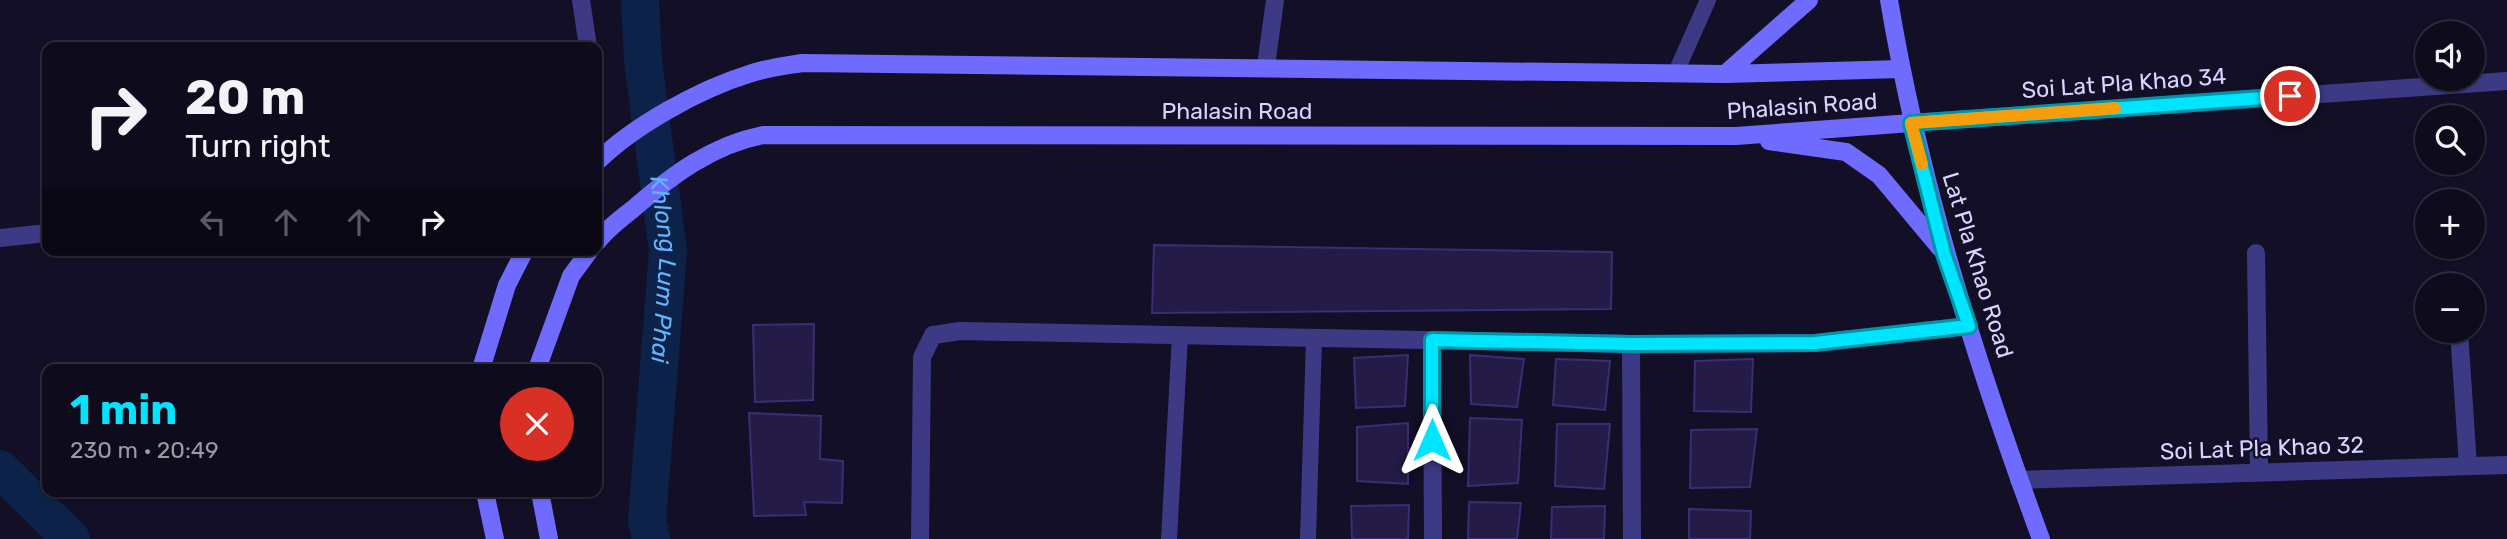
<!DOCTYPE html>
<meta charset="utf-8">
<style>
body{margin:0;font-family:Rubik,sans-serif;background:#1c1929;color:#f1f3f6;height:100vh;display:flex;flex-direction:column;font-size:26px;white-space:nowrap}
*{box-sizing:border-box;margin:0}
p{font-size:23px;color:#9b9ba3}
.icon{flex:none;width:38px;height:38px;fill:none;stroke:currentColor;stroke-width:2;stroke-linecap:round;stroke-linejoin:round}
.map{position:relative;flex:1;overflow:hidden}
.panel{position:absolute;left:42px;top:364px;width:560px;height:133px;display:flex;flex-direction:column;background:#0e0b1c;border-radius:14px;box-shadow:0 2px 5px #0004,0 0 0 2px #2e2b3b}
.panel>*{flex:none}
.guide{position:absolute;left:42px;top:42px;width:560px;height:214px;border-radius:14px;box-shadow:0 2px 5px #0004,0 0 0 2px #2e2b3b;background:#0e0b1c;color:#f1f3f6;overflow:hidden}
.fabs{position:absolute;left:2415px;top:21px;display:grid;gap:14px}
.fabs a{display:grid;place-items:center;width:70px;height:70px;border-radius:50%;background:#0e0b1c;box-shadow:0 2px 5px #0004,0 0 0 2px #2e2b3b;font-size:35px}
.pin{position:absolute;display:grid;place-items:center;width:60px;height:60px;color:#fff;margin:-30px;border:4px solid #fff;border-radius:50%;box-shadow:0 2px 7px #0007}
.me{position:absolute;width:77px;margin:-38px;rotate:0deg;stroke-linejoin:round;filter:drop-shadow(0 0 5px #0008)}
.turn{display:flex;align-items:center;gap:24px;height:147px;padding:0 28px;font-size:32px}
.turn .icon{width:91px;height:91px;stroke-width:2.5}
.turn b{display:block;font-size:49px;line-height:60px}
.lanes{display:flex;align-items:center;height:66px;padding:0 28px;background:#0003;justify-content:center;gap:35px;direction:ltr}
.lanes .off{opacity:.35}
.round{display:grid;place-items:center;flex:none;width:74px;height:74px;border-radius:37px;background:#1c1929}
.headline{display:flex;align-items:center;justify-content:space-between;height:119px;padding:0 28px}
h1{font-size:42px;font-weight:700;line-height:52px;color:#00e5ff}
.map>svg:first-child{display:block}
</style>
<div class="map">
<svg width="2507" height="539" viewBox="0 0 2507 539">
<rect width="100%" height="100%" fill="#130f26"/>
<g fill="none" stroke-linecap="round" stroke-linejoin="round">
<g stroke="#0c2248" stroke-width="38">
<path id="s1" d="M640,0l3,61 25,190 -21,269 4,19"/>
<path d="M0,469l71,70"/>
</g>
</g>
<g fill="#241b47" stroke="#3b2d73" stroke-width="2">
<path d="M1154,245l458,7 -1,57 -459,4z"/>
<path d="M814,324l-1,76 -58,2 -2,-77z"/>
<path d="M1408,355l-3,51 -49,2 -2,-50z"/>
<path d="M1470,355l54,4 -7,48 -46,-3z"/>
<path d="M1556,359l54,2 -5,49 -52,-5z"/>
<path d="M1753,359l-2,53 -57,-1 1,-50z"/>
<path d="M749,413l72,3 -1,43 23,2 -1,42 -38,-1 2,13 -52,1z"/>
<path d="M1470,418l52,2 -4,63 -50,3z"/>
<path d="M1408,423v61l-51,-3v-54z"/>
<path d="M1557,424h53l-6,65 -49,-3z"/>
<path d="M1757,429l-7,58 -60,1 1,-58z"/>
<path d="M1469,502l52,1 -4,36h-49z"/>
<path d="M1409,505l-1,34h-56l-1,-33z"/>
<path d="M1605,506l-1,33h-53l1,-32z"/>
<path d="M1689,509l62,2 -1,28h-61z"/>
</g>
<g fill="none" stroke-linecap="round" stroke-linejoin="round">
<g stroke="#3d3a85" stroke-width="16">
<path d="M1676,72l32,-72"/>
<path d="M1169,539l11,-204"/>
<path d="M1308,539l6,-201"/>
</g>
<g stroke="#3d3a85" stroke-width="18">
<path d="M581,0l7,47"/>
<path d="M1266,66l9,-66"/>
<path d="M1911,123l596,-42"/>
<path d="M0,238l47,-5"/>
<path d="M2256,253l3,219"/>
<path d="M2455,282v3"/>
<path d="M2459,331l9,135"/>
<path d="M1432,340l1,199"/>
<path d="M1631,344l1,195"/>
<path d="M2019,480l488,-15"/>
<path d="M920,539l2,-182 11,-22 27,-4 671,13 184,-1 154,-17"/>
</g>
<g stroke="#6f6bff" stroke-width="18">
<path d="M1889,0c31,185 87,363 152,539"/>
<path d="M1725,74l84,-74"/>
<path d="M1769,141l77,11 33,23 61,73"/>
<path d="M597,162c36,-36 103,-73 152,-88 17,-6 35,-8 53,-11l923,11 176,-5"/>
<path d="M597,242c10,-13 23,-23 36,-33 39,-34 79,-64 130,-74l973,1 175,-13"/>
<path d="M481,369l26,-84 18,-35"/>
<path d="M537,369l34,-93 19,-26"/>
<path d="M485,492l10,47"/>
<path d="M540,492l9,47"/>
</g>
</g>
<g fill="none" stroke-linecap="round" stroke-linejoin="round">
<g stroke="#0095a6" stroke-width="18">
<path id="route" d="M1432,440v-100l200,4 183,-1 154,-17 -25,-72 -33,-131 379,-27"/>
</g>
<use href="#route" stroke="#00e5ff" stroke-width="12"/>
<path stroke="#f59e0b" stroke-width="12" d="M1922,164l-11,-41 204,-15"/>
</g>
<g text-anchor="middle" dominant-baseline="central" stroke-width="5" stroke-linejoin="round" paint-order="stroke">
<g font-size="23" fill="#d9d4ff" stroke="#130f26">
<text transform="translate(2124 83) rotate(-4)">Soi Lat Pla Khao 34</text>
<text transform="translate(1802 106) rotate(-4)">Phalasin Road</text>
<text x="1237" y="111">Phalasin Road</text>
<text transform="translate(1978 265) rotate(73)">Lat Pla Khao Road</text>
<text transform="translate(2262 448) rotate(-2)">Soi Lat Pla Khao 32</text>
</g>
<g font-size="24" font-style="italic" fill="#62b6ff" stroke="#130f26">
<text stroke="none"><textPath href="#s1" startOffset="271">Khlong Lum Phai</textPath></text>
</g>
</g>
</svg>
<div class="fabs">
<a><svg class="icon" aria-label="sound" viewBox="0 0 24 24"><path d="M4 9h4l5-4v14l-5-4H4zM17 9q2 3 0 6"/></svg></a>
<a><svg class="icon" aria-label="search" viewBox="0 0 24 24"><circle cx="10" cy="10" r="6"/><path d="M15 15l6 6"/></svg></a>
<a>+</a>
<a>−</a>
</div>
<div class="pin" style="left:2290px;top:96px;background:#d93025"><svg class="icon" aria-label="arrive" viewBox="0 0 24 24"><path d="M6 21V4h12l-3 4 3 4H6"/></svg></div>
<svg class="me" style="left:1432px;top:440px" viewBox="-20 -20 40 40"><path d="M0-17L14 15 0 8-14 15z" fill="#00e5ff" stroke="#fff" stroke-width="4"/></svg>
<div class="guide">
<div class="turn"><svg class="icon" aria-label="right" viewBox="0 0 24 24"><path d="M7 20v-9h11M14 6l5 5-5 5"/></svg><div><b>20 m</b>Turn right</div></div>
<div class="lanes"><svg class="icon off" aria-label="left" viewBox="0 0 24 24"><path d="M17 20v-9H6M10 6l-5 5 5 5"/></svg><svg class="icon off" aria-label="ahead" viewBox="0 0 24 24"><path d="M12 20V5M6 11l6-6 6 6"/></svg><svg class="icon off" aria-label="ahead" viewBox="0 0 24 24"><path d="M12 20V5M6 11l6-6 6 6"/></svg><svg class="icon" aria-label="right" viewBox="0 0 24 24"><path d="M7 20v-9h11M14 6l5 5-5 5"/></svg></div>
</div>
<section class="panel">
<div class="headline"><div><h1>1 min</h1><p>230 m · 20:49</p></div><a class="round" style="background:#d93025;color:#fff"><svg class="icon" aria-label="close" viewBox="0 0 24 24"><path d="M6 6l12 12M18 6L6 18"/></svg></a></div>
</section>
</div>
